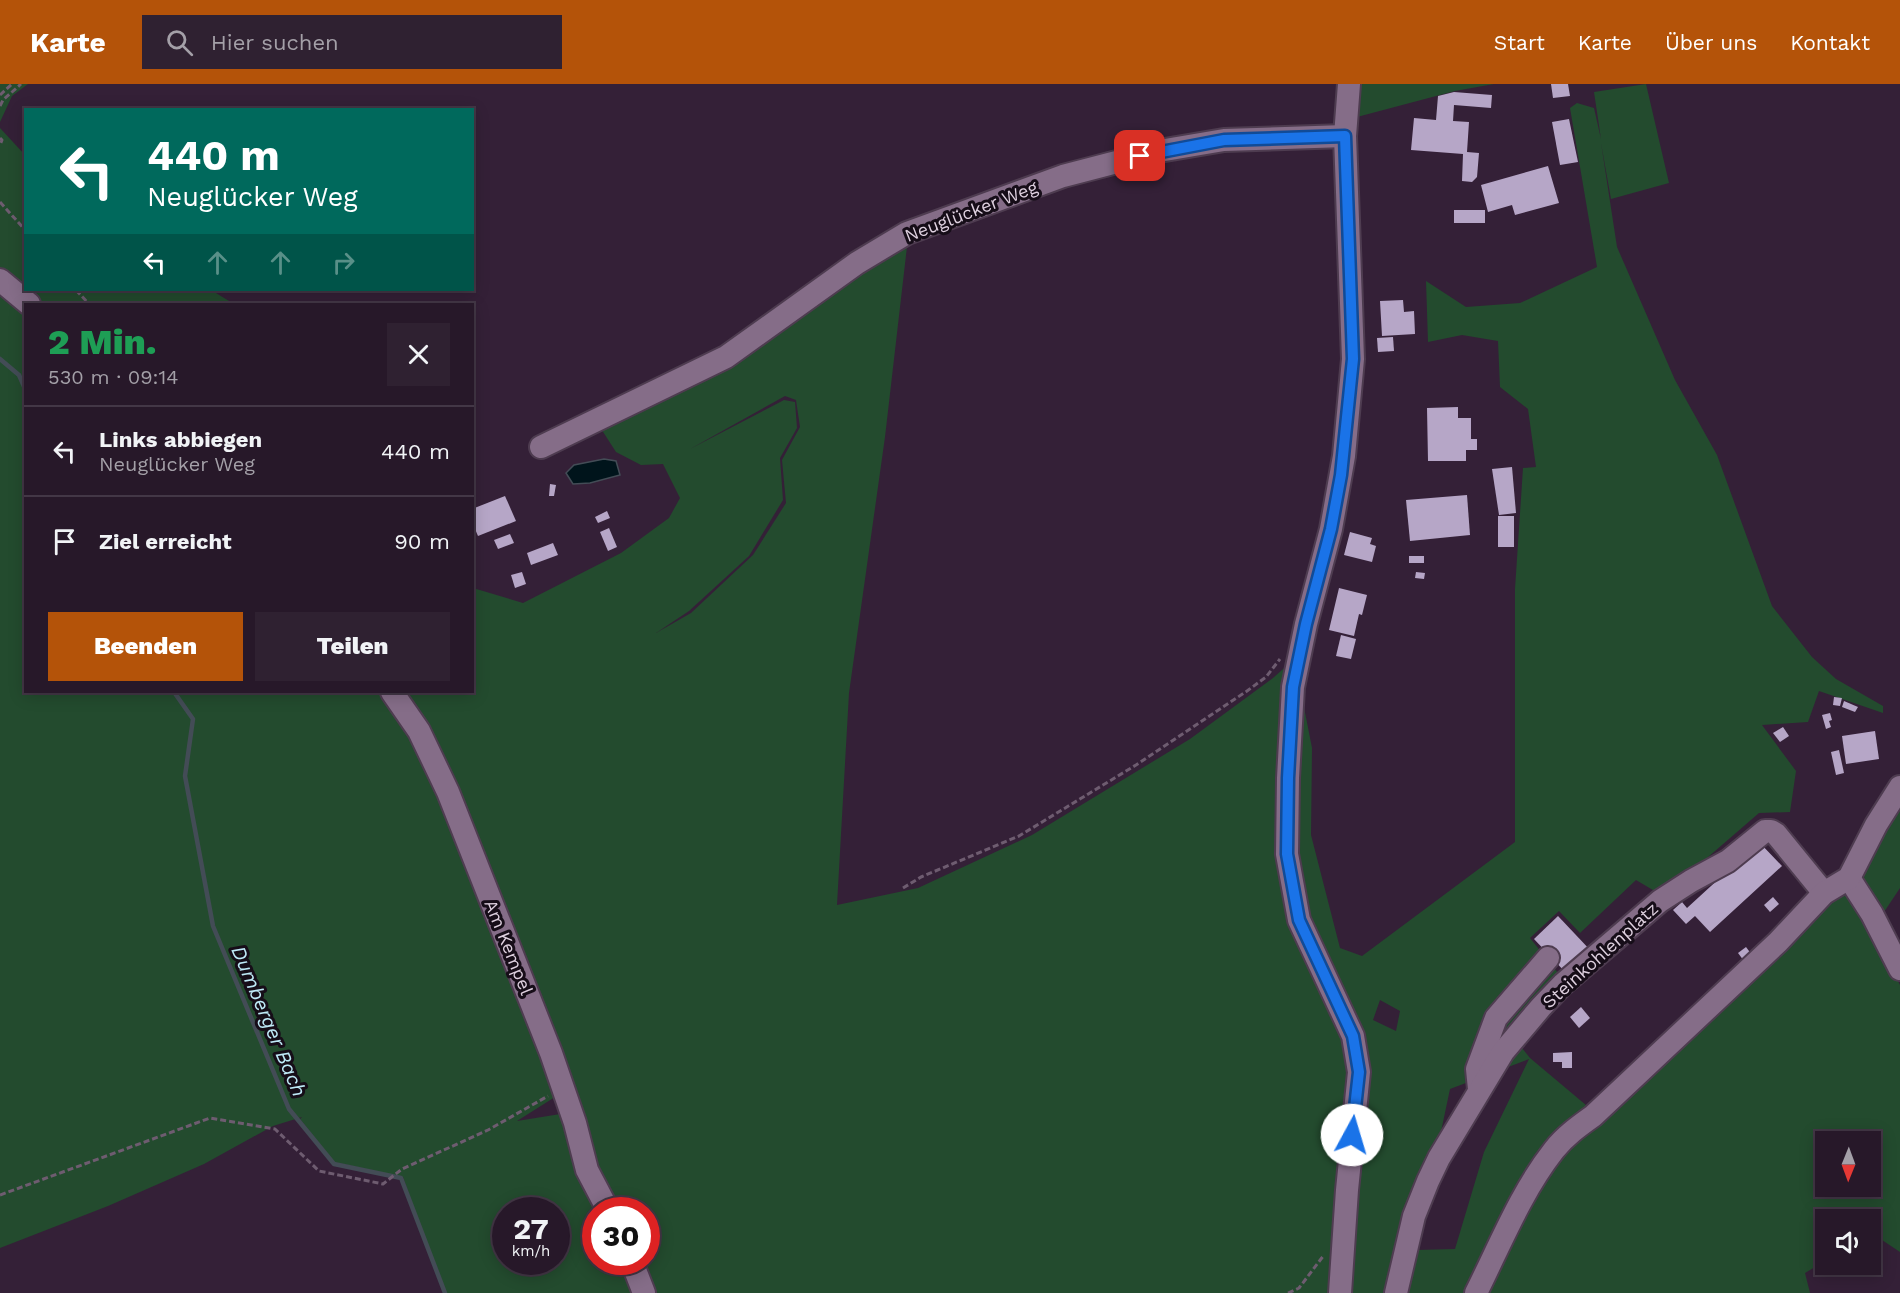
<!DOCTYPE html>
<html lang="de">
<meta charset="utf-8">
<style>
body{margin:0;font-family:"Work Sans",sans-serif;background:#2f2131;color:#f1f3f6;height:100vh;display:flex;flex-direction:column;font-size:22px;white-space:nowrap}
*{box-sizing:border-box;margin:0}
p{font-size:20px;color:#a4a0a8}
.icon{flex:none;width:33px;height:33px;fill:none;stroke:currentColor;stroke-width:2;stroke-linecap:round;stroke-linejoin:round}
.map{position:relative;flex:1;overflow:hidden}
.details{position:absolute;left:24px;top:219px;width:450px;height:390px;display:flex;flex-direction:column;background:#271829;border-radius:0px;box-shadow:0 3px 15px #0003,0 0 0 2px #433746}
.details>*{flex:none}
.banner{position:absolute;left:24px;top:24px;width:450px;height:183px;border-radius:0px;box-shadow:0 3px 15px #0003,0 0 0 2px #433746;background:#00695c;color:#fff;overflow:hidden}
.needle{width:39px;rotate:181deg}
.fabs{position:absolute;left:1815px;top:1047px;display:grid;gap:12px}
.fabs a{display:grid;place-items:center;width:66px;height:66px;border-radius:0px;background:#271829;box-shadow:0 3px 15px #0003,0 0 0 2px #433746;font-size:30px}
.speed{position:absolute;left:492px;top:1113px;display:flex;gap:12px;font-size:30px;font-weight:700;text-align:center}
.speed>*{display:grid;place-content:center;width:78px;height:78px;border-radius:50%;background:#271829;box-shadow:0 3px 15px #0003,0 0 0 2px #433746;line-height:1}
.speed small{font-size:15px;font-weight:400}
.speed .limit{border:9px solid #d22;background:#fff;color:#111}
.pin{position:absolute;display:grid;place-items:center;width:51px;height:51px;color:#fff;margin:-26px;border-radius:12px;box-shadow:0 3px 9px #0006}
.me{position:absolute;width:66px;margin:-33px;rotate:6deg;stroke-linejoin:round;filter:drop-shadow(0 0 4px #0008)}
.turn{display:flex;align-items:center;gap:21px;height:126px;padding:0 24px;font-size:27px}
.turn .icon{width:78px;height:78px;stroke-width:2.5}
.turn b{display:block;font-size:42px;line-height:51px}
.lanes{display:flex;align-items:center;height:57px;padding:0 24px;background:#0003;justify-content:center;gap:30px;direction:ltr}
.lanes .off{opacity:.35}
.round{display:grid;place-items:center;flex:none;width:63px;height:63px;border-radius:0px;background:#2f2131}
.summary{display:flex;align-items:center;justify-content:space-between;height:102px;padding:0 24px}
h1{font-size:36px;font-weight:800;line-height:45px;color:#1e9e55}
.cta{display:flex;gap:12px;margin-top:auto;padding:12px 24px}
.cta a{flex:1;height:69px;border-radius:0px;background:#b45309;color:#fff;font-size:24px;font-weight:800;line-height:69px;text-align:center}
.cta a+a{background:#2f2131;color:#f1f3f6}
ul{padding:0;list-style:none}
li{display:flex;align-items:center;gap:18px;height:90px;padding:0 24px;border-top:2px solid #433746}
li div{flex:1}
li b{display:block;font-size:22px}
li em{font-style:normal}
header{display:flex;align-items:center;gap:36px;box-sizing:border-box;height:84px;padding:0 30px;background:#b45309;color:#fff}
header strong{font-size:28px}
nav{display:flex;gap:33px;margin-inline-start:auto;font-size:21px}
.search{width:420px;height:54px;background:#2f2131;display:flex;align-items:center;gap:15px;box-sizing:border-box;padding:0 21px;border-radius:0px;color:#a4a0a8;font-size:22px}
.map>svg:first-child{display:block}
</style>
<header>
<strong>Karte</strong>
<div class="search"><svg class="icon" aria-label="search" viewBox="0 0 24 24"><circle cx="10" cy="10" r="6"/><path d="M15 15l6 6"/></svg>Hier suchen</div>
<nav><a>Start</a><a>Karte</a><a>Über uns</a><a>Kontakt</a></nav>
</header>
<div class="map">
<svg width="1900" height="1209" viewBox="0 0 1900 1209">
<rect width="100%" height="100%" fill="#342037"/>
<g fill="#234b2e" fill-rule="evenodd">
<path d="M0,0h28l-16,12 -12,26z"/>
<path d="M1359,0h135l-39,7 -98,26z"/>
<path d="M1646,0l23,99 -58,16 -10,-56 16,104 58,133 42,75 55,151 40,51 24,22 47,27v7l-64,-22 -11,31 -46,3 34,46 -6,41 -31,1 -96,83 -27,-16 -56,53 -21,-22 -29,27 32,40 -52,55 20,25 69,58 86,-78 129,-127 24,-16 17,2 45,88v267l-21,-14 -8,1 -1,-19h-44l-1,41 -20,12 5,20h-1366l-41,-116 -69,-15 -34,-43 2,-2 -29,9 -69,38 -96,42 -108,42v-1120l25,27 1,135h185l23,14h-208v388h359l30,42 34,74 106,289 -38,24 62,-10 -130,-331 -27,-51 -27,-37h77l1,-104 50,15 98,-50 48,-35 11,-20 -17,-34 -22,1 -25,-13 -18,-28 129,-63 133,-94 48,-29 -23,199 -36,256 -12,212 81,-17 114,-53 158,-96 83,-61 18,-16 11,35 10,51 -1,87 29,113 22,8 153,-114v-253l8,-121 13,-1 -8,-58 -28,-22 -2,-46 -36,-6 -34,7 -2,-61 40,26 54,-4 77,-36 -27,-159 7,-5 17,5 7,31 -7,-47zM785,312l11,4 4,27 -18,33 4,43 -33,52 -62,58 -35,20 33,-22 60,-55 34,-56 -3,-42 17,-30 -2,-26 -11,-2 -94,49zM1380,916l20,11 -4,20 -23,-11zM1529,975l-45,93 -29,97 -39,1 34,-161zM1826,1058h44v44h-44zM506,1126h50v52h-50zM596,1126h50v52h-50z"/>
<path d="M1900,712v92l-20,30 -20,-37z"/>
</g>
<path fill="#00141b" stroke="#434c56" stroke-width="1.5" d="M604,375l12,2 4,14 -30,8 -17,1 -7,-11 8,-8z"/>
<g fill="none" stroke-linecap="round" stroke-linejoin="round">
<g stroke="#434c56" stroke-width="4.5">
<path d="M0,275l19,16 7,16"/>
<path d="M174,608l19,27 -8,57 28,150 76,183 45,55 67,14 44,115"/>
</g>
</g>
<g fill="#b6a6c7">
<path d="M1551,0h17l2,12 -17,2z"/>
<path d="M1454,8l38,3 -1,13 -37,-3 -1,16 16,1 -2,30 12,1 -2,24 -5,5 -10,-1 1,-27 -52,-4 3,-32 22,2 2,-24z"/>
<path d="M1569,35l9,43 -18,3 -8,-43z"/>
<path d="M1548,82l11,37 -44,12 -3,-10 -24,7 -7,-27z"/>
<rect x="1454" y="126" width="31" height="13"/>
<path d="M1403,216l1,12 10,-1 1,23 -33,2 -2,-35z"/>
<path d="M1393,253l1,14 -16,1 -1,-14z"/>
<path d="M1458,323v11h13v21h6v11h-11v11h-38l-1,-53z"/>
<path d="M1512,383l4,46 -17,2 -7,-46z"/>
<path d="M550,400l6,1 -2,11h-5z"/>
<path d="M1467,411l3,40 -60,6 -4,-41z"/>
<path d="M505,412l11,25 -38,15 -6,-14v-13z"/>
<path d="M607,427l3,7 -12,5 -3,-6z"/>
<rect x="1498" y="432" width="16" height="31"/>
<path d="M609,444l8,19 -9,4 -8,-19z"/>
<path d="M1350,448l22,6 -2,6 6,2 -4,16 -28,-7z"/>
<path d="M510,450l4,9 -16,6 -4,-9z"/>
<path d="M553,459l5,12 -27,10 -4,-12z"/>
<rect x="1409" y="472" width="15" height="7"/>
<path d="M522,488l4,12 -11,4 -4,-13z"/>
<path d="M1416,488l9,1 -1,6 -9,-1z"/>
<path d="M1339,504l28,7 -5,20 -3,-1 -5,22 -25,-6z"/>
<path d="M1341,551l15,4 -5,20 -15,-3z"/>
<path d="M1834,613l8,1 -2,8 -7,-1z"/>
<path d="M1844,617l14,6 -3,5 -13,-5z"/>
<path d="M1830,629l2,7 -3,1 2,6 -5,2 -4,-14z"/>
<path d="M1783,643l6,9 -9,6 -7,-9z"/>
<path d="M1875,647l4,28 -33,5 -4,-28z"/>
<path d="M1839,666l5,23 -8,2 -5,-23z"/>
<path d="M1759,758l23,24 -72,66 -15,-16 -9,8 -13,-14 9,-8 5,6z"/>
<path d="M1773,813l6,7 -9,8 -6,-7z"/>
<path d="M1558,832l34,36 -25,22 -33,-35z"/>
<path d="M1746,863l6,8 -8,6 -6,-8z"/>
<path d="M1581,923l9,11 -11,10 -9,-11z"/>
<path d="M1572,968v16h-10v-6h-9v-9z"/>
</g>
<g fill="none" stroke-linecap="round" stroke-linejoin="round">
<g stroke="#4e3c50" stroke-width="26">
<g id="minor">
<path d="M0,196l29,24"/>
<path d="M541,363l185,-90 131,-94 50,-30 156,-57 96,-25 65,-11 121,-4"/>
<path d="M392,608l27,39 29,61 103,261 24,70 12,47 21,40"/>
<path d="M1849,794l23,36 28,55"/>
<path d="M1479,1005l-2,-20 19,-51 52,-60"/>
<path d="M632,1178l12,31"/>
<path d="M1340,1209l7,-103 12,-118 -6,-36 -54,-116 -12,-66 1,-76 5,-91 13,-63 25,-95 13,-73 9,-97 -8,-223 4,-52"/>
<path d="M1396,1209l18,-77 14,-35 11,-23 64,-106 38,-45 22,-23 97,-83 31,-20 37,-20 37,-30h6l5,3 48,59"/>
<path d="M1476,1209c24,-48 45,-101 78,-143 11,-14 25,-24 39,-34l185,-174 46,-49 25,-15 27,-53 24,-38"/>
</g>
</g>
<g stroke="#6e5c70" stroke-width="3" stroke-dasharray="6 3" stroke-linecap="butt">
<path d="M0,11l12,-11"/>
<path d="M0,22l3,-6 18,-16"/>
<path d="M0,54l2,2 -2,5"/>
<path d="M0,118l26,29"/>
<path d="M76,206l13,14"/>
<path d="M903,804l18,-11 98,-41 117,-71 111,-74 19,-14 14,-18"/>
<path d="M0,1111l210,-77 65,11 44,42 64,13 19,-15 86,-39 60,-34"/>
<path d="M1288,1209l11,-5 25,-33"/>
</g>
<use href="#minor" stroke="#856d88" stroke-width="22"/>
</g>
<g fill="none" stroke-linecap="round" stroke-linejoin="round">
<g stroke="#114b97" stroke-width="15">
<path id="route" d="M1140,72l84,-16 121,-4 8,223 -12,116 -10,54 -25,95 -13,63 -5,91 -1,76 12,66 54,116 6,36 -7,63"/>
</g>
<use href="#route" stroke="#1a73e8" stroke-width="10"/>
</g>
<g text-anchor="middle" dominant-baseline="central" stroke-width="6" stroke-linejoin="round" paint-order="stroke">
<g font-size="18" fill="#ded0df" stroke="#160d18">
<text transform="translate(971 127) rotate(-21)">Neuglücker Weg</text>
<text transform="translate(509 863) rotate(68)">Am Kempel</text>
<text transform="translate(1600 871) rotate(-42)">Steinkohlenplatz</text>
</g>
<g font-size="20" font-style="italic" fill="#beeaf7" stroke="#160d18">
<text transform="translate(269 937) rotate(67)">Dumberger Bach</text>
</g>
</g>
</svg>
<div class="fabs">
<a><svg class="needle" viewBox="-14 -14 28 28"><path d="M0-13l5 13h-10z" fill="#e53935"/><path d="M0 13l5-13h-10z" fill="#a4a0a8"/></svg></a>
<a><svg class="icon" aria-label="sound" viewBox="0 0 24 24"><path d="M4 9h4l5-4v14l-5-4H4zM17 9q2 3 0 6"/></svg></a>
</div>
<div class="speed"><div>27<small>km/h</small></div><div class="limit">30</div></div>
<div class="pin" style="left:1140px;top:72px;background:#d93025"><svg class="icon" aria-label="arrive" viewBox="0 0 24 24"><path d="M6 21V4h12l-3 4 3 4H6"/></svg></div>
<svg class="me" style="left:1352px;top:1051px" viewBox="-20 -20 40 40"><circle r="19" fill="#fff"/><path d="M0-13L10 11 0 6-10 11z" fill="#1a73e8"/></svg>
<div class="banner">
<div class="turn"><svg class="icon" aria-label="left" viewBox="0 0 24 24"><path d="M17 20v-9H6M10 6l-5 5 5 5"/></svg><div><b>440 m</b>Neuglücker Weg</div></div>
<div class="lanes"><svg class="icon" aria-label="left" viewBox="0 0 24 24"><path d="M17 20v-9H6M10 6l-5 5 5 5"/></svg><svg class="icon off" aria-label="ahead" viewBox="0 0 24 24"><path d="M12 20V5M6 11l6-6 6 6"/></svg><svg class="icon off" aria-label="ahead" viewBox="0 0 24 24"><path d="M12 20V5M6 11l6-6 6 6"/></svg><svg class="icon off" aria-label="right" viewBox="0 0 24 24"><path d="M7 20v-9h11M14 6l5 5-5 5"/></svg></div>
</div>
<section class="details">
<div class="summary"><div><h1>2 Min.</h1><p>530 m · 09:14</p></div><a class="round"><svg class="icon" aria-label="close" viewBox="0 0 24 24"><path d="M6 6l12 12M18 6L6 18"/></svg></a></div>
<ul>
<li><svg class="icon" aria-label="left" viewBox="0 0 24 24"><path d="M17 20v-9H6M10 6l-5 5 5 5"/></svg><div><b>Links abbiegen</b><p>Neuglücker Weg</p></div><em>440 m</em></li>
<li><svg class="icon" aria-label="arrive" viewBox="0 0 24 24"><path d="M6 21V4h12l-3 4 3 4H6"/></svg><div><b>Ziel erreicht</b></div><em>90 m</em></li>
</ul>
<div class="cta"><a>Beenden</a><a>Teilen</a></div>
</section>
</div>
